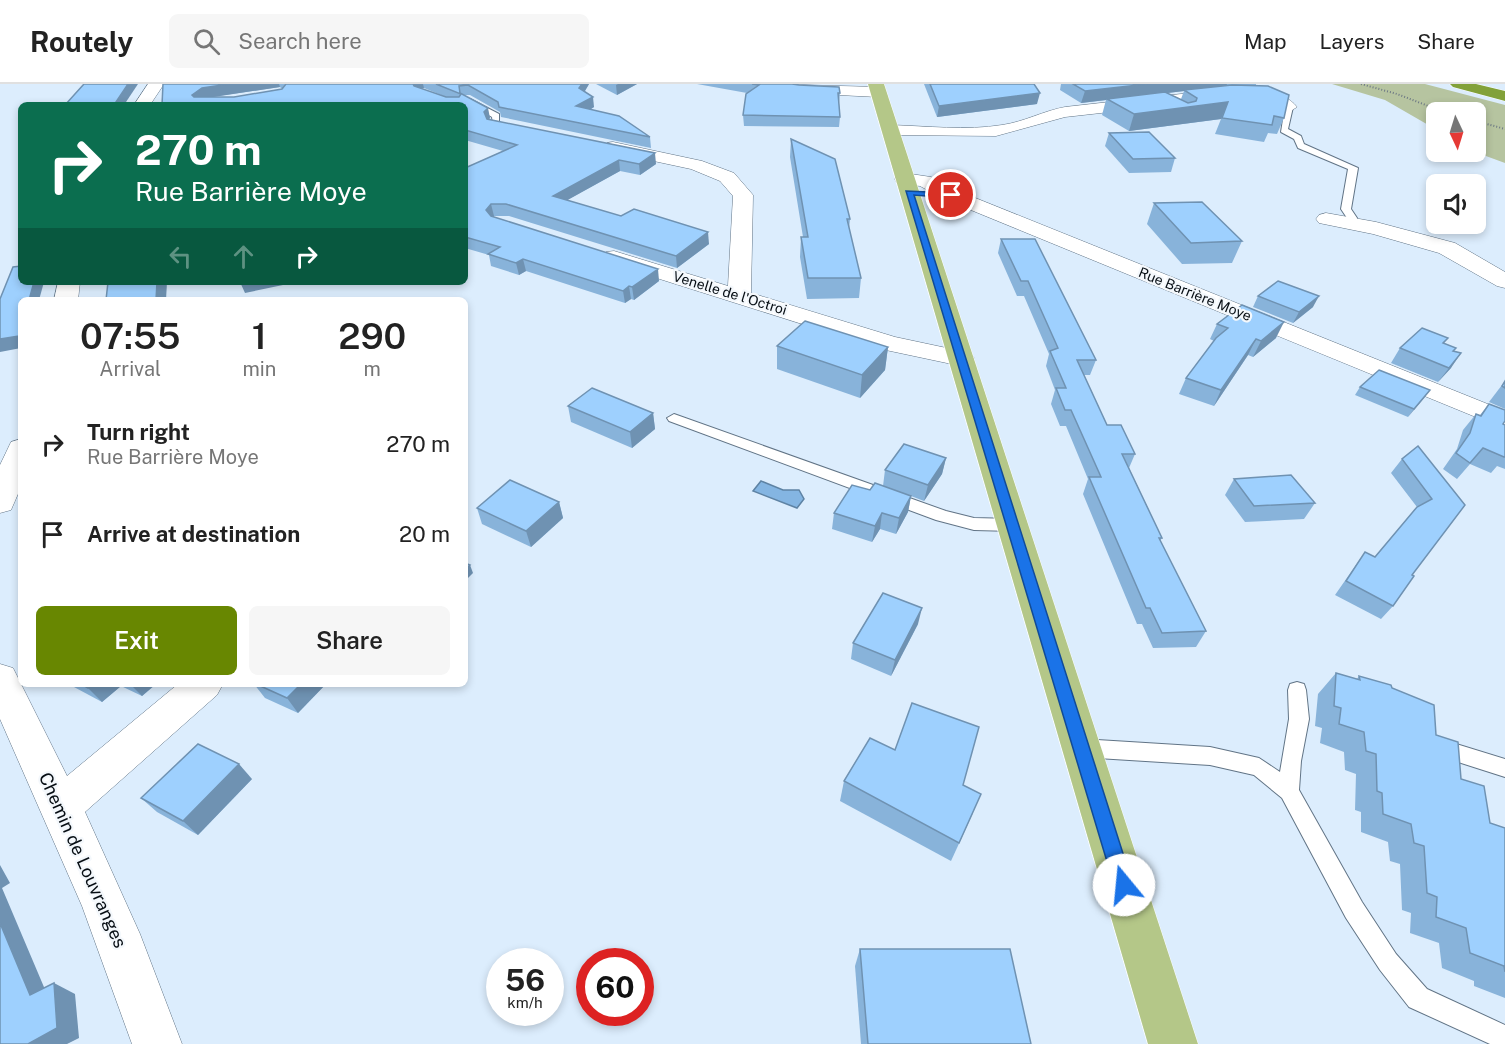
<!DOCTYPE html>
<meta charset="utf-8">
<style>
body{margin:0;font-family:"Public Sans",sans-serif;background:#f6f6f6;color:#222;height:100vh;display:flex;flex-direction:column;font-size:22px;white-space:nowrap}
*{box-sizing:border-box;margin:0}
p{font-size:20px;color:#767676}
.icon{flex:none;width:33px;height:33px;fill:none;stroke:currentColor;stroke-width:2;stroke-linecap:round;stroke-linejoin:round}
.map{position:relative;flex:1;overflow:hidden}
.sheet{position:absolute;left:18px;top:213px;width:450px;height:390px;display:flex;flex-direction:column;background:#fff;border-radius:9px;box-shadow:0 3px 9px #0003}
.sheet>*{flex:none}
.top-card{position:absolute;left:18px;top:18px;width:450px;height:183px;border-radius:9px;box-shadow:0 3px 9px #0003;background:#0b6e4f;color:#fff;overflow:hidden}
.needle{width:39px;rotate:176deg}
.buttons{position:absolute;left:1426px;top:18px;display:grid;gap:12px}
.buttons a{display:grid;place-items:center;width:60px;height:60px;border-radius:9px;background:#fff;box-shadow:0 3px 9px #0003;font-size:30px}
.speed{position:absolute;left:486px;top:864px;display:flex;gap:12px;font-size:30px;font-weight:700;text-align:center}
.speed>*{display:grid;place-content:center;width:78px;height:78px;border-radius:50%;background:#fff;box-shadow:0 3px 9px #0003;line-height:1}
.speed small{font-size:15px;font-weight:400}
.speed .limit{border:9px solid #d22;background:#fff;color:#111}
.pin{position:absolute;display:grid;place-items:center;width:51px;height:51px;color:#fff;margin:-26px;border:3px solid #fff;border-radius:50%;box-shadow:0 2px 6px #0007}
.me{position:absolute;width:66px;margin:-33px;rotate:343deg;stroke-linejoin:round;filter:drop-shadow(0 0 4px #0008)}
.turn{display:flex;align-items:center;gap:21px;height:126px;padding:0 18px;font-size:27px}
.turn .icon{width:78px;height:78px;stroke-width:2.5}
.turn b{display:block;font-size:42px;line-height:51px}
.lanes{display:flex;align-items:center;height:57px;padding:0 18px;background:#0003;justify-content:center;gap:30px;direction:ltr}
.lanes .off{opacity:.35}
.eta{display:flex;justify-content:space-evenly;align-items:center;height:102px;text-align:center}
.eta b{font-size:36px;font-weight:600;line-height:42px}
.button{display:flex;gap:12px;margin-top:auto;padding:12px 18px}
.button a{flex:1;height:69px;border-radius:9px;background:#688701;color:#fff;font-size:24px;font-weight:600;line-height:69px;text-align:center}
.button a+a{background:#f6f6f6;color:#222}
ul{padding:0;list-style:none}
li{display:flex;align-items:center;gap:18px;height:90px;padding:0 18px}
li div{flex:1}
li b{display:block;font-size:22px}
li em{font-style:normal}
header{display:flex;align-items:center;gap:36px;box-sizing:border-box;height:84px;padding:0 30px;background:#fff;border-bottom:2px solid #e0e0e0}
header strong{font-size:28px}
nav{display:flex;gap:33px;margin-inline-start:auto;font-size:21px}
.search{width:420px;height:54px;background:#f6f6f6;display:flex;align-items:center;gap:15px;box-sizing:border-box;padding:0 21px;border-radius:9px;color:#767676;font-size:22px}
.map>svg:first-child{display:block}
</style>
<header>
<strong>Routely</strong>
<div class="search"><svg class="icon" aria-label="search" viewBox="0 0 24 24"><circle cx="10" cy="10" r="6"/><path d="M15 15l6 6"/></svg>Search here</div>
<nav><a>Map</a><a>Layers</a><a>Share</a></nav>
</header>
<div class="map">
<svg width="1505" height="960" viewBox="0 0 1505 960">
<rect width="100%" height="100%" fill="#dcedfd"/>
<path fill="#b6c4a0" d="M1332,0h93l80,21v58l-30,-11 1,-40h-39v18l-52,-30z"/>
<path fill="#84b5e2" stroke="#5e83a4" stroke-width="1.5" d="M761,397l22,9h16l5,9 -7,9 -44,-17z"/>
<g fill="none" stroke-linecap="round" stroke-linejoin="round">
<g stroke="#617486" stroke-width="2">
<g id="service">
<path d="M470,15l29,15v11h-6l-1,-8 -25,-14 -1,-2z"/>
<path d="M1289,21l4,2 -5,22 13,7 3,8 54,24 -7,41 6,9 -1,8h-8l-1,-8 -6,-9 7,-40 -50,-21 -4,-9 -13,-7 4,-25z"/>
<path d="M674,330l272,97 28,7 39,1 6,2 2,4 -2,4 -6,2 -39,-1 -38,-10 -267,-99 -2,-3z"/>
<path d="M1297,598l7,2 2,6 3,29 -8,42 -2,29 63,112 34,52 31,35 78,36v19h-15l-81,-37 -29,-37 -34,-52 -64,-120 -28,-23 -44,-10 -129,-8 -7,-3 -3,-6 3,-6 7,-3 129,8 49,11 21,14 9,-53 -1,-29 2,-6z"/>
<path d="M1440,655l65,20v18l-72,-23 -3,-6 3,-6z"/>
</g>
</g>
<g stroke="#617486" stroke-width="1">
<g id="minor">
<path d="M148,0h16l-14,21h-16z"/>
<path d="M766,0l112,3 8,5 -8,5 -79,-4 -30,-6z"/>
<path d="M1226,5c22,0 56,-1 71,18l-8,5 -27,-12 -36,-1 -161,18 -69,19 -106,-1 -8,-5 8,-5c37,1 76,6 112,0 22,-3 41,-14 63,-18z"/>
<path d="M613,58l89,19 32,12 19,22 -2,98 144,44 75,16 4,5 -4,5 -9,3 -80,-17 -275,-87 -3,-5 3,-5 8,-1 114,35 5,-90 -13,-15 -29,-12 -84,-18 -3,-4 3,-4z"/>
<path d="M904,89l27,4 27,14 547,220v18l-561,-230 -24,-13 -23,-3 -2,-4 2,-4z"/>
<path d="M1326,129l50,9 79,21 50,29v16l-8,-2 -58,-33 -66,-19 -54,-11 -3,-4 3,-4z"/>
<path d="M58,198h22l-2,18h-24z"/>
<path d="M21,355v48l-10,23 -11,3v-48l11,-23z"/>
<path d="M0,580l13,4 54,108 111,-92h45l-6,11 -132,117 55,122 42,110h-50l-50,-138 -82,-187z"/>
</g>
</g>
<g stroke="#fff" stroke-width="1">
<path id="primary" d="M868,0h16l314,960h-50z"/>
</g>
<g stroke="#fff" stroke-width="1">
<path id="motorway" d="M1450,0h26l29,7v10l-52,-14z"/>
</g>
<g stroke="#6d7984" stroke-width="2" stroke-dasharray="1 2" stroke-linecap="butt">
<path d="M1361,0l36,10 47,18"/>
<path d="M1476,37l29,8"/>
</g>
<use href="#service" fill="#fff" fill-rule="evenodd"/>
<use href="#minor" fill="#fff" fill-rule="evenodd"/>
<use href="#primary" fill="#b4c788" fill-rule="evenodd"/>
<use href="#motorway" fill="#82a139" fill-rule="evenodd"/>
</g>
<g fill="#88b3da" fill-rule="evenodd">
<path d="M163,0h426l-5,8 10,15 -4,3 60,27 1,11 -150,-31 -1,-5 -30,-17h-6l26,23 -1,1 167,45 -16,11 -20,-4 -53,29 142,44 -32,24 -168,-52h-15l-1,1 166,64 -25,19 -3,-1 -6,4 -99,-32 -7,4 -28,-9 -2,-11 -24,-7v-80l38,-17 -38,-11v-35h-303zM280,3l2,2 -48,8h-23zM424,4l22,9 -25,-8z"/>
<path d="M596,0h41l-20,11z"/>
<path d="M697,0h95l48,9 -1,10 1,14 -1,10 -95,-1 -1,-11 4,-22z"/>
<path d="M924,0h110l3,20 -100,13z"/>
<path d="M1061,0h195v2l28,32 -7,16 -9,-1 -4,9 -49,-8 6,-15 -92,12 -27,-16 4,-15 -25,3 -21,-13zM1184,7l-3,8 -14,-6z"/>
<path d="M1109,49l66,25 -4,14 -42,1 -24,-27z"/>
<path d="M791,55l59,80 -1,10 12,49 -2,20 -52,1 -7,-42 1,-20h2l-13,-80z"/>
<path d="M1154,119l88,38 -10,22 -50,1 -35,-40z"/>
<path d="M1001,155l95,121 -6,15h-6l23,50 28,29 -6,14 33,70 -2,3 46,90 -10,16 -43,1 -11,-24h-5l-54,-130 5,-15 -22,-53h-6l-9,-22 4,-14 -9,-24 3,-12 -25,-58h-7l-19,-43z"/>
<path d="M1258,212l55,11 -20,16 -40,-16z"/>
<path d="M1217,240l59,14 -23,19 -5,-2 -34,51 -35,-12 7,-16 28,-37 -4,-2z"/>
<path d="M1448,254l-4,5 12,5 -2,3 -3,17 -13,14 -47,-19 9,-15z"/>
<path d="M777,262l111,1 -3,23 -25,28 -83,-29z"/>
<path d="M1505,297v28l-16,-7z"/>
<path d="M1360,303l70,3 -22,27 -53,-22z"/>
<path d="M1489,320l14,20 2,1v44l-8,-3 -6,7 -21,-9 -13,15 -14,-10 14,-20 6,-19 13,-16 4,1z"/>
<path d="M568,322l85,7 2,16 -23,19 -61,-26z"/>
<path d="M946,374l-4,16 -18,27 -13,-5 -3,16 -12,22 -16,-5 -8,13 -40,-13 2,-16 36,-23 13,-4 2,-16z"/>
<path d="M1402,375l63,46 -53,70 -19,31 -12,13 -46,-24 30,-43 10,5 42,-50 -26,-34z"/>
<path d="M1234,395l81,24 -11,16 -59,3 -20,-27z"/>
<path d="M559,418l4,16 -32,29 -49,-23 -5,-16z"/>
<path d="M918,540l-27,52 -40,-17 2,-16z"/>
<path d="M1336,589l21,6 2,-3 33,12 44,47 25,44 29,44 15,5v170l-31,-12v-5l-32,-13 -3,-25 -29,-10 1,-20 -9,-3 -2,-46 -10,-3 -2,-19 -27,-10v-20l-6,-2 1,-36 -11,-4 -1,-18 -24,-9 2,-15 -7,-2 3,-32z"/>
<path d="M71,600h85l-14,12 -21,-10 -19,16 -28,-15z"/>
<path d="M254,600h72l-28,29 -33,-15z"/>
<path d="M252,695l-54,56 -41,-23 -16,-14z"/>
<path d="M844,697l129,32 -22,48 -111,-60z"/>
<path d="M860,865l171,95h-170l-6,-78z"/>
</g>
<g fill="#6f92b2">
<path d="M128,0h10l-14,21h-10z"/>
<path d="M229,0h50l1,3 -73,11 -10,7 -5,-10 10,-7z"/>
<path d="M413,0h10l1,4 -9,2z"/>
<path d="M582,0h7l-8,14 -2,-10z"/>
<path d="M618,0h19l-20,11 -1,-10z"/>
<path d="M1147,0h80l-1,3 -42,3v1l-75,9 -2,-1 -1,1 -25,3 4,-12z"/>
<path d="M1040,9l-3,11 -100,13 2,-11z"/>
<path d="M593,13l1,10 -17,10 -1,-11z"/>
<path d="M1228,18l-7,17 -92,12 5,-17z"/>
<path d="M488,24l2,10 -4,4 -2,-10z"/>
<path d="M655,69l1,11 -16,11 -1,-11z"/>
<path d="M619,76l1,11 -65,36 -2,-11z"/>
<path d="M491,120l3,12 -5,6 -3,-12z"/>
<path d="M708,148l1,12 -32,24 -1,-12z"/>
<path d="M523,175l3,12 -7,4 -3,-12z"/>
<path d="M658,185l1,12 -25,19 -2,-13z"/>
<path d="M34,198h10l-5,18h-10z"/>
<path d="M157,198h10l-1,18h-10z"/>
<path d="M240,198h43v3l-38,8z"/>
<path d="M629,202l2,13 -6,4 -2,-12z"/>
<path d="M1319,212l-6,11 -20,16 6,-11z"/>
<path d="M1284,238l-8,16 -23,19 8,-16z"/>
<path d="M21,244v20l-21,4v-13z"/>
<path d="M1256,255l-8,16 -34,51 7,-16z"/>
<path d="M888,263l-3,23 -25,28 2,-23z"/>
<path d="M1461,269l-10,15 -13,14 11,-14z"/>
<path d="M1430,306l-6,8 -16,19 6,-8z"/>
<path d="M653,329l2,16 -23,19 -2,-16z"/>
<path d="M946,374l-4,16 -18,27 4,-16z"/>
<path d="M911,412l-3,16 -12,22 3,-16z"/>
<path d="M559,418l4,16 -32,29 -5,-16z"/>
<path d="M882,429l-2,16 -8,13 3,-16z"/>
<path d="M470,481l3,8 -8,8v-11z"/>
<path d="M922,524l-4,16 -27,52 4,-16z"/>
<path d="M93,600h26l2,2 -19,16 -14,-14z"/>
<path d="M130,600h26l-14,12z"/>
<path d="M301,600h25l-28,29 -11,-15z"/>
<path d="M239,680l13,15 -54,56 -15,-14z"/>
<path d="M0,781l10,18 -8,5 50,118 -22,-11 -30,-72z"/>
<path d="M54,899l21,11 4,44 -12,6h-39z"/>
</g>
<g fill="#9ed0fe" stroke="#6f92b2" stroke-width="1.5">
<path d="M84,0h44l-14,21h-49z"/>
<path d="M163,0h66l-27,4 -10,7 2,2h40l48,-8 4,-5h127l1,2 32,11h13l2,-3 -25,-10h146l-3,4 14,9 -17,9 43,10 31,21 -151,-30 -1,-5 -30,-17 -9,1 1,7 28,15 -4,4 3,7 168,34 -16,11 -20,-4 -66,36 68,20 13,-7 74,23 -32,24 -170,-52h-15l-5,6 5,6 167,53 -26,18 -3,-1 -6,5 -100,-32 -7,4 -28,-9 12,-7 -35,-10v-57l2,-1h-2v-11l52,-23 -52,-15v-25h-303z"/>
<path d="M752,0h40l7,1 40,2 1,6h-2l2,24 -97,-2 3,-21 13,-9z"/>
<path d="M930,0h104l6,9 -101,13z"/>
<path d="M1073,0h74l-62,7z"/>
<path d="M1232,1l36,1 21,9 -5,23 -10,-2 -2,9 -50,-7 6,-16 -94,12 -27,-15 58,-7 23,11 8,-2 1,-3 -13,-8z"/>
<path d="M1149,48l26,26 -42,1 -24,-26z"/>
<path d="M791,55l44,20 15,60h-3l14,59h-53l-7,-41h7z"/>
<path d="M1202,118l40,39 -51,2 -37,-40z"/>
<path d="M1001,155h34l61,121h-19l30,65h14l14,29h-13l40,84h-3l47,93 -44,2 -12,-25h-4l-57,-131h12l-30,-67h-6l-9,-22h10l-16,-37 8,-3 -30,-67h-7z"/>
<path d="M21,182v16h13l-5,18h-8v28l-2,8 -19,3v-40l13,-32z"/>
<path d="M1278,197l41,15 -20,16 -41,-16z"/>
<path d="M108,198h49l-1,18h-50z"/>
<path d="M1242,221l42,17 -23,19 -5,-2 -35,51 -35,-12 30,-40 12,-10 -11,-4z"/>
<path d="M805,237l83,26 -26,28 -85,-29z"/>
<path d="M1422,244l26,10 -5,5 13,5 -3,3 8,2 -12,15 -49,-20z"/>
<path d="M1379,286l51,20 -16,19 -54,-22z"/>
<path d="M1505,297v7l-3,-2z"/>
<path d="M592,304l61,25 -23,19 -62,-26z"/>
<path d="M1489,320l16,6v11l-2,3 2,1v32h-1l-21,-9 -13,15 -14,-10 14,-20 6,-19 5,2z"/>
<path d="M904,360l42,14 -18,27 -43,-15z"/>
<path d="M1418,362l47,59 -53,70 2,1 -21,30 -47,-25 19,-29 10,5 42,-50 15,-8 -30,-40z"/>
<path d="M1291,391l24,28 -61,3 -20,-27z"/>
<path d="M510,396l49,22 -33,29 -49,-23z"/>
<path d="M875,399l36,13 -12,22 -17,-5 -7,13 -41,-13 18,-28 18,5z"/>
<path d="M465,479l5,2 -5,5z"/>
<path d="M883,509l39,15 -27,52 -42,-17z"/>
<path d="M1336,589l24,7 -1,-4 32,9 1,3 42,17 2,30 22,7 3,37 23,7 6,37 15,5v144l-1,-6 -34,-13 -4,-25 -30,-11 1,-20 -10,-4 -3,-47 -10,-3 -3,-19 -28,-10 -1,-21 -5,-2 -1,-37 -10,-3 -2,-19 -25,-8 2,-16 -7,-2z"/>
<path d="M81,600h12l-5,4z"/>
<path d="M256,600h45l-14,14z"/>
<path d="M912,619l67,24 -16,58 18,9 -22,49 -115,-62 26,-43 25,12z"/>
<path d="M198,660l41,20 -56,57 -42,-23z"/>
<path d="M0,839l30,72 24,-12 3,45 -29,16h-28z"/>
<path d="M860,865h150l21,95h-163z"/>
</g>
<path fill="#1a73e8" stroke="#114b97" stroke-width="1.5" d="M906,107l45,2 4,2 -4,3 -37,-3 219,690 -3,6 -6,3 -7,-3 -3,-6z"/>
<g text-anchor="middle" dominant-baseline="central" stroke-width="4.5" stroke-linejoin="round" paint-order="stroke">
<g font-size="14" fill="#070e14" stroke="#f4f8fc">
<text transform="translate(730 209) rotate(17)">Venelle de l'Octroi</text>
<text transform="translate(1195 210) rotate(22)">Rue Barrière Moye</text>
</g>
<g font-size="18" fill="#070e14" stroke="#f4f8fc">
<text transform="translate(83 776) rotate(66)">Chemin de Louvranges</text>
</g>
</g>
</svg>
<div class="buttons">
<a><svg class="needle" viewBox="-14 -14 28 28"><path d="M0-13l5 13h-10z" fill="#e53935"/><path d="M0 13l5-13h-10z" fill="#767676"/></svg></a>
<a><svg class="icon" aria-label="sound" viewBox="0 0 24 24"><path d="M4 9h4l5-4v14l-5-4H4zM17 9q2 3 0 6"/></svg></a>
</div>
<div class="speed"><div>56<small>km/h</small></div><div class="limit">60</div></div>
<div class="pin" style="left:951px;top:111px;background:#d93025"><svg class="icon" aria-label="arrive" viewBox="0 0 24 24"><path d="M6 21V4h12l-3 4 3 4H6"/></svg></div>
<svg class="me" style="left:1124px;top:801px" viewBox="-20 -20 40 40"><circle r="19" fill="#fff"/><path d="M0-13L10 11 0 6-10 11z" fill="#1a73e8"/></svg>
<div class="top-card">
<div class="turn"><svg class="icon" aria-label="right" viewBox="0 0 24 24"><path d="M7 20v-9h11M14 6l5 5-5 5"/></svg><div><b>270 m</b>Rue Barrière Moye</div></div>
<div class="lanes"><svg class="icon off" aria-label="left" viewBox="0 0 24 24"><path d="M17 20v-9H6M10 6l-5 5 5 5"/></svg><svg class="icon off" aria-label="ahead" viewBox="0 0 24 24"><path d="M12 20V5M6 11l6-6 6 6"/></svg><svg class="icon" aria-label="right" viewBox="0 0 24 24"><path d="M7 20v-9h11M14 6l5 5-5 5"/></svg></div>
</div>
<section class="sheet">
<div class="eta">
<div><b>07:55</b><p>Arrival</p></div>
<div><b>1</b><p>min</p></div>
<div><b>290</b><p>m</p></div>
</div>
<ul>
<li><svg class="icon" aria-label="right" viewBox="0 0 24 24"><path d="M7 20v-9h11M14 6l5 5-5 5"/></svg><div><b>Turn right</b><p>Rue Barrière Moye</p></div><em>270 m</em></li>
<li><svg class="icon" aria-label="arrive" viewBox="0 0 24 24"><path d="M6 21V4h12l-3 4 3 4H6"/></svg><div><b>Arrive at destination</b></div><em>20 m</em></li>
</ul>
<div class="button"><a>Exit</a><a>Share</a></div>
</section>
</div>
